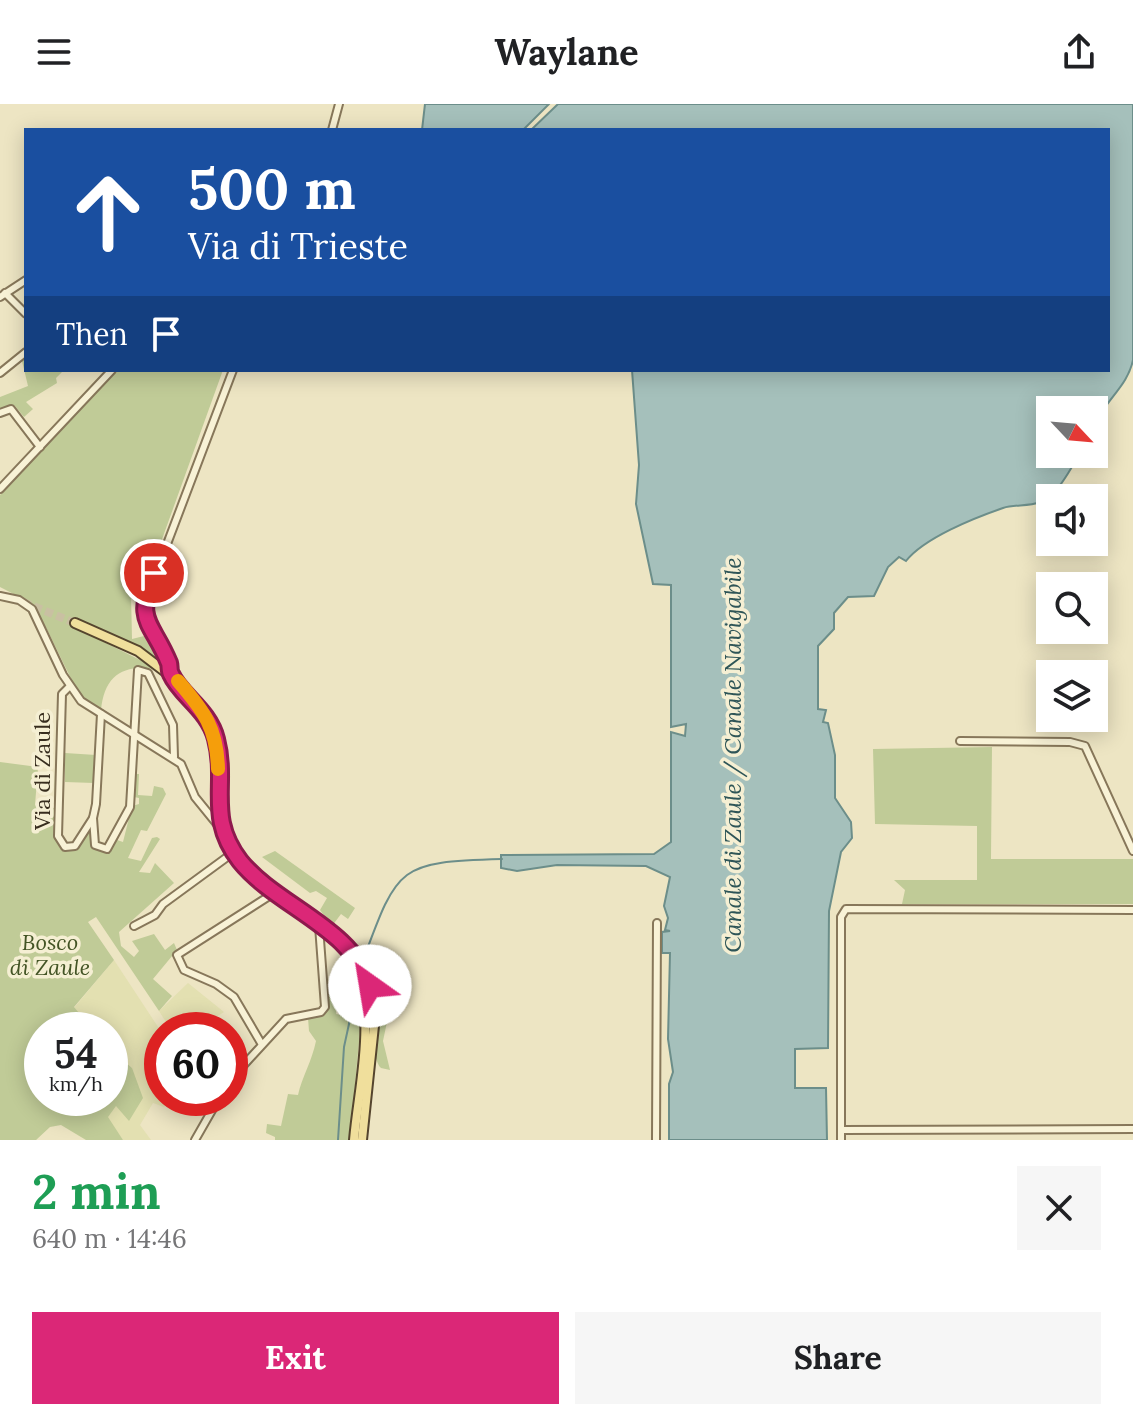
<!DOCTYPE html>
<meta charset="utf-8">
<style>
body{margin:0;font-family:Lora,serif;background:#f6f6f6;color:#202124;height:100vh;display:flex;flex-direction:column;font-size:30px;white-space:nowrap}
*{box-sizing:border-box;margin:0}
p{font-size:26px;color:#757577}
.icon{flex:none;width:44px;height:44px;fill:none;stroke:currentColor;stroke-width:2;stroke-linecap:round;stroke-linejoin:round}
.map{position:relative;height:1036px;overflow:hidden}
.sheet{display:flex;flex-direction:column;background:#fff;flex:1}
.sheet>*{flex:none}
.banner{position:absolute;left:24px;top:24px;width:1086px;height:244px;border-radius:0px;box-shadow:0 4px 20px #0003;background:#1a4fa0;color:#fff;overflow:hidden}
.needle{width:52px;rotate:116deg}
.buttons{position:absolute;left:1036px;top:292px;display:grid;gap:16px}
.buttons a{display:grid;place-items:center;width:72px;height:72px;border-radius:0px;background:#fff;box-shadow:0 4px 20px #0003;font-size:40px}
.speed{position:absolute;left:24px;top:908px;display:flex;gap:16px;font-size:40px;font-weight:700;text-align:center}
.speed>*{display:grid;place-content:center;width:104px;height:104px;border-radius:50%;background:#fff;box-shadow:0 4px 20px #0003;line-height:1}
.speed small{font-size:20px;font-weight:400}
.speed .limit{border:12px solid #d22;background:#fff;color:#111}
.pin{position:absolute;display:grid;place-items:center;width:68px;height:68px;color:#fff;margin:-34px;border:4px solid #fff;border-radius:50%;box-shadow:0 2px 8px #0007}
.me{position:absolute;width:88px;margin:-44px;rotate:328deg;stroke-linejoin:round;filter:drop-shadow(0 0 6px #0008)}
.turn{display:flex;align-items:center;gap:28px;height:168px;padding:0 32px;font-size:36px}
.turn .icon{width:104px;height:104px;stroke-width:2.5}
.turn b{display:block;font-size:56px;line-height:68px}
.then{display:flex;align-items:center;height:76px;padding:0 32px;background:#0003;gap:16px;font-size:30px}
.round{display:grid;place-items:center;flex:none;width:84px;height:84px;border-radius:0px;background:#f6f6f6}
.summary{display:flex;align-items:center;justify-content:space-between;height:136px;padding:0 32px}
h1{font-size:48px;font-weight:700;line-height:60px;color:#1e9e55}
.cta{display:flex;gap:16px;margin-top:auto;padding:16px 32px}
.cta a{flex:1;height:92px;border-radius:0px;background:#db2777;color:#fff;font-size:32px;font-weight:700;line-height:92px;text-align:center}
.cta a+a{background:#f6f6f6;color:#202124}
header{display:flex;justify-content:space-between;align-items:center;height:104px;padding:0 32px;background:#fff;font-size:36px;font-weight:700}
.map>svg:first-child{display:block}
</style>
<header><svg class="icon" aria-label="menu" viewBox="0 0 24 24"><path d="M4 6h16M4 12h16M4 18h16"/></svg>Waylane<svg class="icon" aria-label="share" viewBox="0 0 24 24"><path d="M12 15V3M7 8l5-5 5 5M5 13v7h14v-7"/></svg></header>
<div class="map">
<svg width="1133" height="1036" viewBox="0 0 1133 1036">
<rect width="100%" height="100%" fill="#ede5c3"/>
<g fill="#e3e0b1">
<path d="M114,856l48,73v65h10l-8,9 -11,-4 -13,22 11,15h-28l-16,-23 9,-12 13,15 3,-52 -22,-19v-19h-17l-19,-22z"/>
<path d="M188,879l36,29 -8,5 10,13h-55l-12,-19z"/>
</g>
<g fill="#c0cb97">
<path d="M26,254v12l36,2 -6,6 1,5 -31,19 7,7 -9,8 -9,-11 -15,4v-13l28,-11 -6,-25z"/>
<path d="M116,266h107l-80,222 -12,1 1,46 16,-4 16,29 -35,-23 -51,-22 -4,8 86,43c-34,-7 -56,3 -59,41l-23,-18 -43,-88 -35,-18v-92z"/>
<path d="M992,643l-1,112h142v45h-231l3,-14 -11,-10h83v-54l-102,-2 -2,-75z"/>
<path d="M65,649l31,2 -2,28 -29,-1z"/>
<path d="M0,658l38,5 -3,38 11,9 8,-6 1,-40h4l-3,73 13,10 7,-1 16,-26 -1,20 12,8 7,-1 7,-11 6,2 9,-36 7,-2v-6l-5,-1 1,-23h4l-1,21 14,1 2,-10 9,2 3,6 -19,37 -6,-1 -13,28 13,3 11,-23 5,-1 3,2 -21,33 11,1 5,-10 19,20 -55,49 2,14 13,11 5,-6 -7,-10 22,-7 11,16 9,-7 3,7 -24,29 19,17 -13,15 -63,-94 -8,5 26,38 -40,47 19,23h-51v68h68v-49l22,19 11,30 -14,23 -13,-15 -8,11 15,23h-37l-25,-15 -11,2 -14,13h-36z"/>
<path d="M275,747l80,57 -7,11 -7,-5 -9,12 -12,-16 7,-12 -11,-7 -6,2 -48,-36z"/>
<path d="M387,867l10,4 -14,66 7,29 -9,-2c-15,-14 0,-79 6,-97z"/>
<path d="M353,870l9,35 -12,131h-75v-3l-9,-4 1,-9 14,2 7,-32 10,1c4,-18 14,-34 18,-54l-7,-10 -1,-13 17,-5 3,-21 9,12 -1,10 6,1z"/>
</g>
<g fill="#a5c0bb" stroke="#6c8e8a" stroke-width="2">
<path d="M425,0h124l-26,26h-101z"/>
<path d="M558,0h575v256c-6,30 -35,44 -39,73v-23h-44v44h30c-11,16 -20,39 -40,48 -12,5 -25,2 -37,6 -29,10 -79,30 -97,53l-7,-4 -11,10 -14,29 -26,1 -14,16v16l-16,17v63l8,1 -3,12 5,1 7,32v43l16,24 1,16 -11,14 -12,59 -1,137 -33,1v39h31l1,52h-158v-56l4,-12 -5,-33 2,-86h-8v-21l8,-1 -5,-1 3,-12 -4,-12 6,-29 -24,-11 -89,-1 -40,6 -16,-3v-13l153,-1 17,-12v-110l14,4 1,-12 -15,3v-142l-18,-1 -17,-80 3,-39 -7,-95h476v-240h-577z"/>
</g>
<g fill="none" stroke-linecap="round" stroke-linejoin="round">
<g stroke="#6c8e8a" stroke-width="2">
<path d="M362,859c36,-98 36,-101 140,-104"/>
<path d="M338,1036l6,-93 13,-60"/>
</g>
<path stroke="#c9c0a2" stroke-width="8" stroke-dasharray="8 4" stroke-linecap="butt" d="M23,498l52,21"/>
<g stroke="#87775a" stroke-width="10">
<g id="minor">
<path d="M332,26l7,-26"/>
<path d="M5,189l21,21"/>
<path d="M0,193l26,-17"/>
<path d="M0,269l26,-21"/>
<path d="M0,309l11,-4 29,38"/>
<path d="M0,385l112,-119"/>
<path d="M0,492l19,4 13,9 31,66 18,26 100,63 14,33 26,32"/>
<path d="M171,570c-2,-26 -26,-41 -26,-72l88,-232"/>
<path d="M69,583l-7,7 -4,142 7,11 10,-1 18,-28 3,-14 5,-90"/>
<path d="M960,637l110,1 15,4 48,105"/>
<path d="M93,714l2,27 12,4 23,-42 8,-137 10,3 25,52 1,32"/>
<path d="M134,822l21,-11 8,-11 71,-52"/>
<path d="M261,939l-27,-46 -18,-13 -32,-14 -7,-15 97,-62"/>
<path d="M230,976l56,-61 35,-7 4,-5 -6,-81"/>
<path d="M841,1026l292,-1"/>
<path d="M195,1036l24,-42"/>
<path d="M656,1036l1,-217"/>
<path d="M841,1036v-223l5,-8 287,1"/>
</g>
</g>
<g stroke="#55452e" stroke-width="12">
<g id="major">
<path d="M75,519l63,28 42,32 36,52 3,83 11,27 27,34 74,56 34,38 10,43 -13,124"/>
<path d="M350,856c29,53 9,122 4,180"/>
</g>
</g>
<use href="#minor" stroke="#f8f2d6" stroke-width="6"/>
<use href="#major" stroke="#f0df9c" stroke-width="8"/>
</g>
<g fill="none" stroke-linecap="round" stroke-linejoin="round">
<g stroke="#8e194d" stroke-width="20">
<path id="route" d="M154,469c-20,50 -2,48 15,90 1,3 0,8 2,11 9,21 38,36 45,65 12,46 -10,78 24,122 36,45 113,67 130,125"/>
</g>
<use href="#route" stroke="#db2777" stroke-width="14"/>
<path stroke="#f59e0b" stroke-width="14" d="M178,577c26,30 39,47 40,88"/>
</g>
<g text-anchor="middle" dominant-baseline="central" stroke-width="7" stroke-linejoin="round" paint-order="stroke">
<g font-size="22" fill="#372d1e" stroke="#f5efd3">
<text transform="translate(42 667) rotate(-90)">Via di Zaule</text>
</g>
<g font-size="22" font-style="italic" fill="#435425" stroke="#f5efd3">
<text x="50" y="838">Bosco<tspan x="50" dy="25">di Zaule</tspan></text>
</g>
<g font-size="24" font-style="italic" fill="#2e5557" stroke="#f5efd3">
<text transform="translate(732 651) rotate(-90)">Canale di Zaule / Canale Navigabile</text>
</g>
</g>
</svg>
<div class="buttons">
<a><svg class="needle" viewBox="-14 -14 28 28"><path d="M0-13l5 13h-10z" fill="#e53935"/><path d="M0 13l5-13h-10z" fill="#757577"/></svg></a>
<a><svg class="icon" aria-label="sound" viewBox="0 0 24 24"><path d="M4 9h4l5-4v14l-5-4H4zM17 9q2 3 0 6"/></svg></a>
<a><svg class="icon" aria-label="search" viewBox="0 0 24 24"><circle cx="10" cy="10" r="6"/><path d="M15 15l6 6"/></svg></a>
<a><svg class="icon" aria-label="layers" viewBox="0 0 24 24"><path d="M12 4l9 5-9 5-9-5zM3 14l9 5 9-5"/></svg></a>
</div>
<div class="speed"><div>54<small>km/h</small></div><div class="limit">60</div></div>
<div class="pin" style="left:154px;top:469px;background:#d93025"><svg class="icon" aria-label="arrive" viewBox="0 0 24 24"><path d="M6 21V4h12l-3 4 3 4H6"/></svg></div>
<svg class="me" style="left:370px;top:882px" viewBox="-20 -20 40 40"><circle r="19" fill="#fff"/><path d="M0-13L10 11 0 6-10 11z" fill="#db2777"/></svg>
<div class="banner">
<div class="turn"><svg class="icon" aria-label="ahead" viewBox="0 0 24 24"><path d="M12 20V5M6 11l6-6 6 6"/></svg><div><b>500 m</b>Via di Trieste</div></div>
<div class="then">Then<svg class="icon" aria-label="arrive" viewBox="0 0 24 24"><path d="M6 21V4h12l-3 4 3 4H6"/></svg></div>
</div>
</div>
<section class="sheet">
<div class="summary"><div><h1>2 min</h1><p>640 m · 14:46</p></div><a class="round"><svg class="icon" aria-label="close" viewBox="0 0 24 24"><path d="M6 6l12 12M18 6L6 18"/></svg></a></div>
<div class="cta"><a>Exit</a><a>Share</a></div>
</section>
